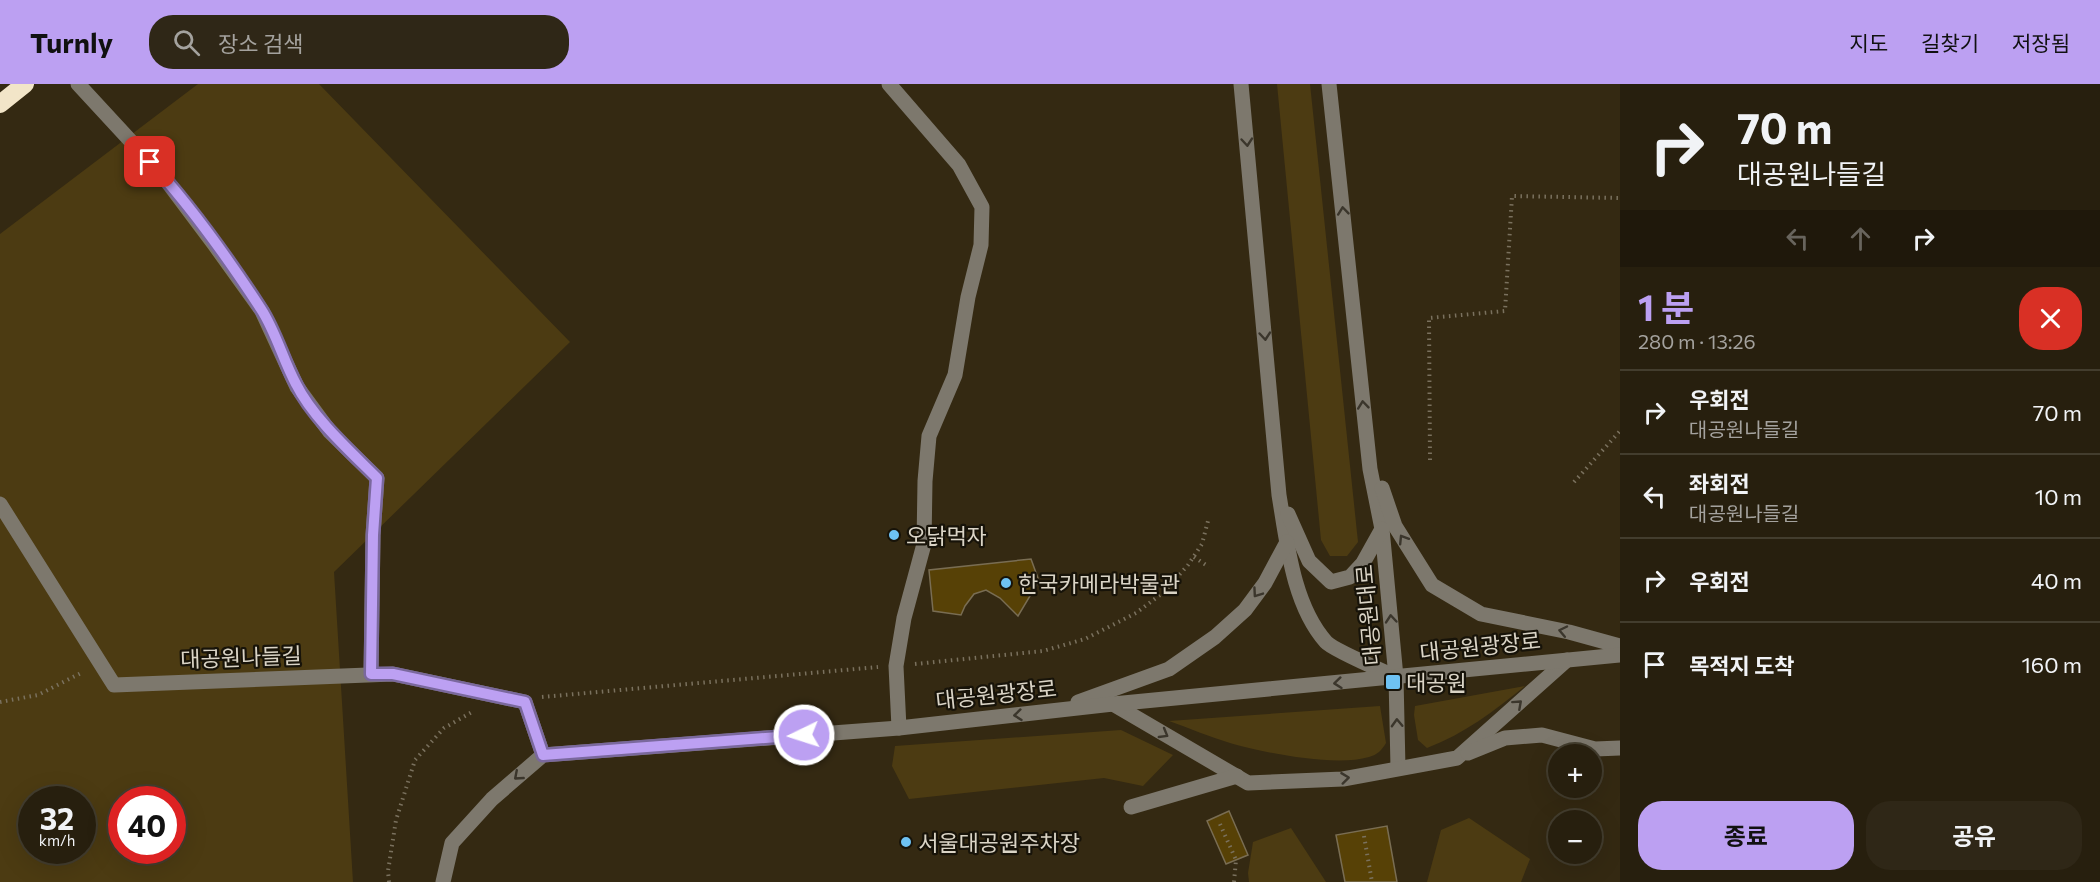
<!DOCTYPE html>
<html lang="ko">
<meta charset="utf-8">
<style>
body{margin:0;font-family:Commissioner,"Noto Sans KR",sans-serif;background:#2f2717;color:#f1f3f6;height:100vh;display:flex;flex-direction:column;font-size:22px;white-space:nowrap}
*{box-sizing:border-box;margin:0}
p{font-size:20px;color:#a4a29e}
.icon{flex:none;width:33px;height:33px;fill:none;stroke:currentColor;stroke-width:2;stroke-linecap:round;stroke-linejoin:round}
.map{position:relative;flex:1;overflow:hidden}
.details{display:flex;flex-direction:column;background:#271f0e;width:480px}
.details>*{flex:none}
.top-card{background:#271f0e;color:#f1f3f6;overflow:hidden}
.buttons{position:absolute;left:1548px;top:660px;display:grid;gap:12px}
.buttons a{display:grid;place-items:center;width:54px;height:54px;border-radius:50%;background:#271f0e;box-shadow:0 6px 24px #0002,0 0 0 2px #433d2e;font-size:30px}
.speed{position:absolute;left:18px;top:702px;display:flex;gap:12px;font-size:30px;font-weight:700;text-align:center}
.speed>*{display:grid;place-content:center;width:78px;height:78px;border-radius:50%;background:#271f0e;box-shadow:0 6px 24px #0002,0 0 0 2px #433d2e;line-height:1}
.speed small{font-size:15px;font-weight:400}
.speed .limit{border:9px solid #d22;background:#fff;color:#111}
.pin{position:absolute;display:grid;place-items:center;width:51px;height:51px;color:#fff;margin:-26px;border-radius:12px;box-shadow:0 3px 9px #0006}
.me{position:absolute;width:66px;margin:-33px;rotate:266deg;stroke-linejoin:round;filter:drop-shadow(0 0 4px #0008)}
.turn{display:flex;align-items:center;gap:21px;height:126px;padding:0 18px;font-size:27px}
.turn .icon{width:78px;height:78px;stroke-width:2.5}
.turn b{display:block;font-size:42px;line-height:51px}
.lanes{display:flex;align-items:center;height:57px;padding:0 18px;background:#0003;justify-content:center;gap:30px;direction:ltr}
.lanes .off{opacity:.35}
.round{display:grid;place-items:center;flex:none;width:63px;height:63px;border-radius:24px;background:#2f2717}
.headline{display:flex;align-items:center;justify-content:space-between;height:102px;padding:0 18px}
h1{font-size:36px;font-weight:700;line-height:45px;color:#bca0f2}
.cta{display:flex;gap:12px;margin-top:auto;padding:12px 18px}
.cta a{flex:1;height:69px;border-radius:24px;background:#bca0f2;color:#111;font-size:24px;font-weight:700;line-height:69px;text-align:center}
.cta a+a{background:#2f2717;color:#f1f3f6}
ul{padding:0;list-style:none}
li{display:flex;align-items:center;gap:18px;height:84px;padding:0 18px;border-top:2px solid #433d2e}
li div{flex:1}
li b{display:block;font-size:22px}
li em{font-style:normal}
header{display:flex;align-items:center;gap:36px;box-sizing:border-box;height:84px;padding:0 30px;background:#bca0f2;color:#111}
header strong{font-size:28px}
nav{display:flex;gap:33px;margin-inline-start:auto;font-size:21px}
.search{width:420px;height:54px;background:#2f2717;display:flex;align-items:center;gap:15px;box-sizing:border-box;padding:0 21px;border-radius:24px;color:#a4a29e;font-size:22px}
main{display:flex;flex:1;min-height:0}
.map>svg:first-child{display:block}
</style>
<header>
<strong>Turnly</strong>
<div class="search"><svg class="icon" aria-label="search" viewBox="0 0 24 24"><circle cx="10" cy="10" r="6"/><path d="M15 15l6 6"/></svg>장소 검색</div>
<nav><a>지도</a><a>길찾기</a><a>저장됨</a></nav>
</header>
<main>
<div class="map">
<svg width="1620" height="798" viewBox="0 0 1620 798">
<rect width="100%" height="100%" fill="#342912"/>
<g fill="#4c3b12" fill-rule="evenodd">
<path d="M198,0h121l251,258 -236,230 19,310h-353v-648zM32,716h50v50h-50zM122,716h50v50h-50z"/>
<path d="M1277,0h33l48,458 -11,14h-17l-9,-16z"/>
<path d="M1525,602c-31,25 -61,48 -98,62l-9,-8 -4,-25 1,-9z"/>
<path d="M1380,622l6,37c-4,7 -9,12 -17,14 -34,10 -105,-4 -139,-14 -20,-6 -41,-15 -61,-22z"/>
<path d="M1121,646l52,25 -30,31 -39,-8 -195,21 -17,-33 3,-20z"/>
<path d="M1469,734l61,41 -9,23h-94l14,-52z"/>
<path d="M1291,744l35,54h-77l-1,-9 5,-31z"/>
</g>
<g fill="#574106" stroke="#796d53" stroke-width="1.5">
<path d="M1031,475l8,22 -21,35 -18,-18 -14,-8 -12,4 -9,12 -4,9 -28,-4 -4,-41z"/>
<path d="M1229,727l19,44 -22,9 -19,-43z"/>
<path d="M1387,742l10,56h-52l-9,-47z"/>
</g>
<g fill="none" stroke-linecap="round" stroke-linejoin="round">
<g stroke="#7a715e" stroke-width="4" stroke-dasharray="1.5 4.5" stroke-linecap="butt">
<path d="M1430,376l-1,-142 76,-7 7,-115 108,2"/>
<path d="M1574,398l46,-51"/>
<path d="M1194,473l15,10"/>
<path d="M915,580l128,-13 42,-12 51,-26 28,-21 24,-27 14,-21 7,-27"/>
<path d="M542,613l336,-30"/>
<path d="M0,618l38,-7 45,-23"/>
<path d="M1220,740l16,36 -2,22"/>
<path d="M1364,752l8,46"/>
<path d="M389,798l-1,-11 8,-51 19,-60 29,-32 28,-16"/>
</g>
<g stroke="#7d786d" stroke-width="15">
<path d="M78,0l85,92 51,68 48,67 35,76 33,45 47,46 -4,57 -2,139"/>
<path d="M889,0l70,81 23,42 -1,38 -13,52 -13,78 -26,61 -4,45 -1,63 -20,74 -8,48 3,62"/>
<path d="M1241,0l38,411c8,48 14,110 47,147 7,8 57,29 70,35"/>
<path d="M1329,0l41,385 12,60 14,148 2,91"/>
<path d="M1382,404l13,38 37,59 49,29 88,18 51,14"/>
<path d="M0,420l114,181 279,-11 132,28 18,53"/>
<path d="M1288,430l21,47 22,21 19,-5 13,-14 19,-34"/>
<path d="M1078,618l91,-33 46,-32 30,-27 20,-27 22,-41"/>
<path d="M1113,620l135,79 95,-4 114,-21 110,-98"/>
<path d="M1468,669l37,-15 37,-3 53,14 25,-1"/>
<path d="M1131,723l106,-31"/>
<path d="M443,798l9,-39 40,-44 51,-44 356,-27 214,-24 507,-49"/>
</g>
<path stroke="#f2e5c8" stroke-width="18" d="M0,20l25,-20"/>
</g>
<defs><path id="oneway-chevron" d="M-2-3.5L2.5 0L-2 3.5" fill="none" stroke-width="1.6" stroke-linecap="round" stroke-linejoin="round" transform="scale(1.5)"/></defs>
<g stroke="#3b362c">
<use href="#oneway-chevron" transform="translate(1247 58) rotate(85)"/>
<use href="#oneway-chevron" transform="translate(1343 127) rotate(-96)"/>
<use href="#oneway-chevron" transform="translate(1265 252) rotate(85)"/>
<use href="#oneway-chevron" transform="translate(1363 321) rotate(-96)"/>
<use href="#oneway-chevron" transform="translate(1403 455) rotate(-122)"/>
<use href="#oneway-chevron" transform="translate(1257 509) rotate(125)"/>
<use href="#oneway-chevron" transform="translate(1391 535) rotate(-95)"/>
<use href="#oneway-chevron" transform="translate(1563 547) rotate(-168)"/>
<use href="#oneway-chevron" transform="translate(1338 599) rotate(174)"/>
<use href="#oneway-chevron" transform="translate(1518 620) rotate(-42)"/>
<use href="#oneway-chevron" transform="translate(1018 631) rotate(174)"/>
<use href="#oneway-chevron" transform="translate(1397 639) rotate(-92)"/>
<use href="#oneway-chevron" transform="translate(1164 650) rotate(30)"/>
<use href="#oneway-chevron" transform="translate(518 692) rotate(139)"/>
<use href="#oneway-chevron" transform="translate(1345 694) rotate(-7)"/>
</g>
<g fill="none" stroke-linecap="round" stroke-linejoin="round">
<g stroke="#7a689d" stroke-width="15">
<path id="route" d="M150,78c40,43 79,98 111,147 15,23 22,51 35,75 17,34 54,67 81,94l-4,57 -2,139h22l132,28 18,53 261,-20"/>
</g>
<use href="#route" stroke="#bca0f2" stroke-width="10"/>
</g>
<g fill="#6ec2f3" stroke="#171309" stroke-width="2">
<circle cx="894" cy="451" r="6"/>
<circle cx="1006" cy="499" r="6"/>
<rect x="1385" y="590" width="16" height="16" rx="3"/>
<circle cx="906" cy="758" r="6"/>
</g>
<g text-anchor="middle" dominant-baseline="central" stroke-width="4.5" stroke-linejoin="round" paint-order="stroke">
<g font-size="22" fill="#dad4c6" stroke="#171309" text-anchor="start">
<text x="906" y="451">오닭먹자</text>
<text x="1018" y="499">한국카메라박물관</text>
<text x="1406" y="598">대공원</text>
<text x="918" y="758">서울대공원주차장</text>
</g>
<g font-size="22" fill="#dad4c6" stroke="#171309">
<text transform="translate(1368 531) rotate(-95)">대공원대로</text>
<text transform="translate(1480 562) rotate(-6)">대공원광장로</text>
<text transform="translate(241 573) rotate(-2)">대공원나들길</text>
<text transform="translate(996 610) rotate(-6)">대공원광장로</text>
</g>
</g>
</svg>
<div class="buttons">
<a>+</a>
<a>−</a>
</div>
<div class="speed"><div>32<small>km/h</small></div><div class="limit">40</div></div>
<div class="pin" style="left:150px;top:78px;background:#d93025"><svg class="icon" aria-label="arrive" viewBox="0 0 24 24"><path d="M6 21V4h12l-3 4 3 4H6"/></svg></div>
<svg class="me" style="left:804px;top:651px" viewBox="-20 -20 40 40"><circle r="17" fill="#bca0f2" stroke="#fff" stroke-width="3"/><path d="M0-11L8 9 0 5-8 9z" fill="#fff"/></svg>
</div>
<section class="details">
<div class="top-card">
<div class="turn"><svg class="icon" aria-label="right" viewBox="0 0 24 24"><path d="M7 20v-9h11M14 6l5 5-5 5"/></svg><div><b>70 m</b>대공원나들길</div></div>
<div class="lanes"><svg class="icon off" aria-label="left" viewBox="0 0 24 24"><path d="M17 20v-9H6M10 6l-5 5 5 5"/></svg><svg class="icon off" aria-label="ahead" viewBox="0 0 24 24"><path d="M12 20V5M6 11l6-6 6 6"/></svg><svg class="icon" aria-label="right" viewBox="0 0 24 24"><path d="M7 20v-9h11M14 6l5 5-5 5"/></svg></div>
</div>
<div class="headline"><div><h1>1 분</h1><p>280 m · 13:26</p></div><a class="round" style="background:#d93025;color:#fff"><svg class="icon" aria-label="close" viewBox="0 0 24 24"><path d="M6 6l12 12M18 6L6 18"/></svg></a></div>
<ul>
<li><svg class="icon" aria-label="right" viewBox="0 0 24 24"><path d="M7 20v-9h11M14 6l5 5-5 5"/></svg><div><b>우회전</b><p>대공원나들길</p></div><em>70 m</em></li>
<li><svg class="icon" aria-label="left" viewBox="0 0 24 24"><path d="M17 20v-9H6M10 6l-5 5 5 5"/></svg><div><b>좌회전</b><p>대공원나들길</p></div><em>10 m</em></li>
<li><svg class="icon" aria-label="right" viewBox="0 0 24 24"><path d="M7 20v-9h11M14 6l5 5-5 5"/></svg><div><b>우회전</b></div><em>40 m</em></li>
<li><svg class="icon" aria-label="arrive" viewBox="0 0 24 24"><path d="M6 21V4h12l-3 4 3 4H6"/></svg><div><b>목적지 도착</b></div><em>160 m</em></li>
</ul>
<div class="cta"><a>종료</a><a>공유</a></div>
</section>
</main>
